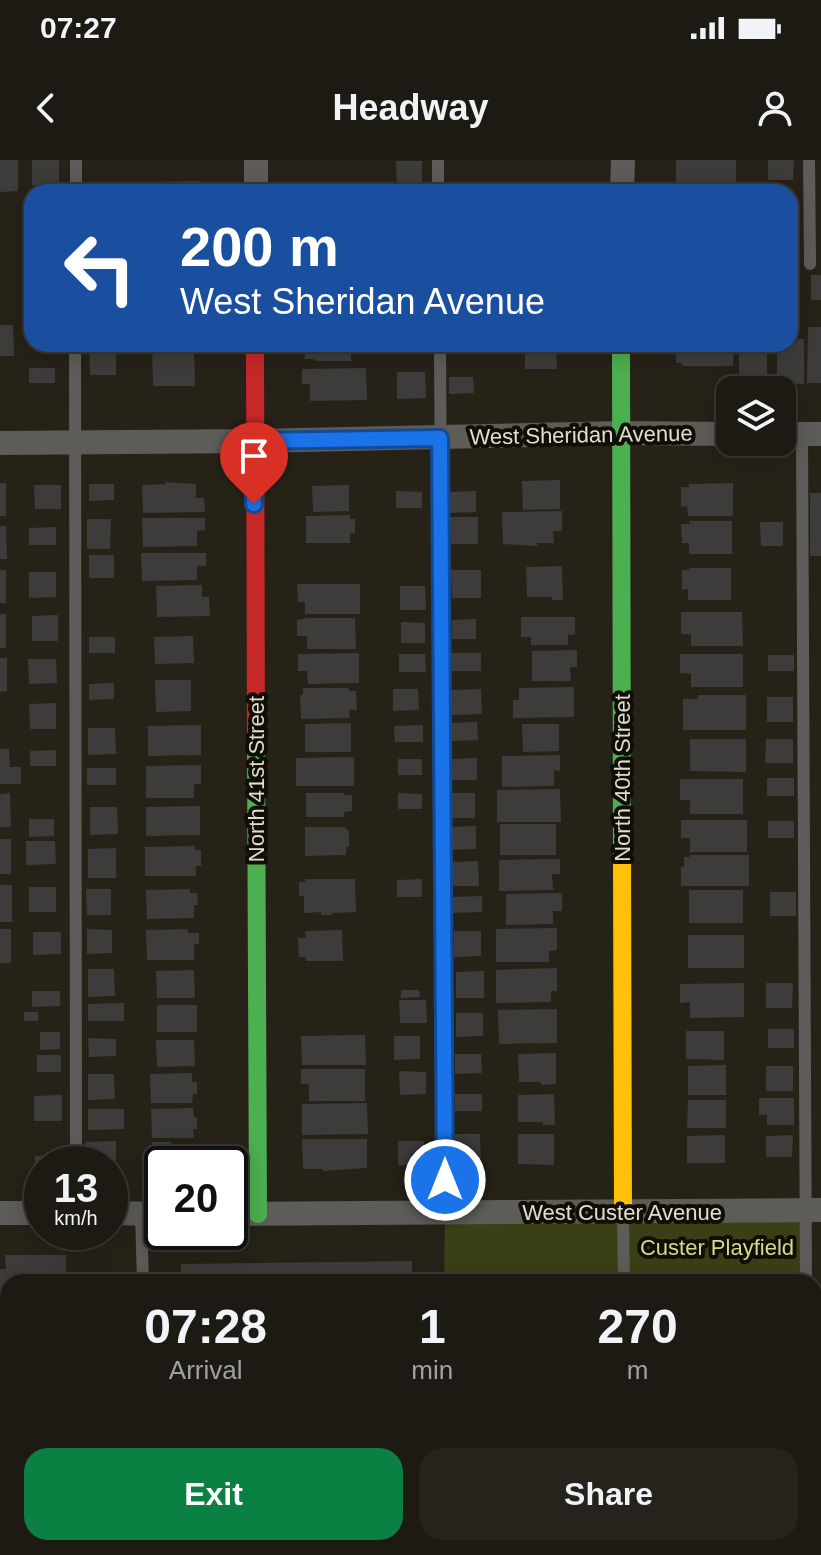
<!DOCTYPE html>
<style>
body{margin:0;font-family:Arial,sans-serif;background:#25231b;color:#f1f3f6;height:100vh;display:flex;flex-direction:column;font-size:30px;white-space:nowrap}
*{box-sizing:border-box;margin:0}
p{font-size:26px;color:#a0a19f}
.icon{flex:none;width:44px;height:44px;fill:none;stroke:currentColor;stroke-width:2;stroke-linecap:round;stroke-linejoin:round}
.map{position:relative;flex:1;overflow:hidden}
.details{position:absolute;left:0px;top:1114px;width:822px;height:282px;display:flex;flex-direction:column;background:#1c1a12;border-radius:24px 24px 0 0;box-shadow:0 4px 20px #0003,0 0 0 2px #3a3832}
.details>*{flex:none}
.hud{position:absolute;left:24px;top:24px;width:774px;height:168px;border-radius:24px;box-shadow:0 4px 20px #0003,0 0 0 2px #3a3832;background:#1a4fa0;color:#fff;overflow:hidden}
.tools{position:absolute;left:716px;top:216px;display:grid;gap:16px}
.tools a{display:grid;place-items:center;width:80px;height:80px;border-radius:16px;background:#1c1a12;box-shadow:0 4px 20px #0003,0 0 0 2px #3a3832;font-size:40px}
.speed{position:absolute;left:24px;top:986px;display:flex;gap:16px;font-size:40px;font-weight:700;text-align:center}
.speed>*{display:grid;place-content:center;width:104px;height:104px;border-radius:50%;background:#1c1a12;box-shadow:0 4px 20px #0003,0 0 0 2px #3a3832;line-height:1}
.speed small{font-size:20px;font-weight:400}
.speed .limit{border:4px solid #111;border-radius:12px;background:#fff;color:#111}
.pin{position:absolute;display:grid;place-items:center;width:68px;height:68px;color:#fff;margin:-82px -34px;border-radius:50% 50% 50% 0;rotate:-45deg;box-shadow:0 0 8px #0007}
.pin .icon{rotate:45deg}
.me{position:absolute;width:88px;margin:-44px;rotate:0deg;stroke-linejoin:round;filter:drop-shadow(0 0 6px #0008)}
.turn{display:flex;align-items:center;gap:28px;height:168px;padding:0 24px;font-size:36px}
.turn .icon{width:104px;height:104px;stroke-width:2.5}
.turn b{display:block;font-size:56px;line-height:68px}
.eta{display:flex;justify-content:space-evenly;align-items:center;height:136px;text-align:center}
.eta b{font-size:48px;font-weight:800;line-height:56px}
.button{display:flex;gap:16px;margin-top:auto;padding:16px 24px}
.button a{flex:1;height:92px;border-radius:24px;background:#0b8043;color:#fff;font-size:32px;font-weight:800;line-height:92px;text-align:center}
.button a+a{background:#25231b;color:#f1f3f6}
.status{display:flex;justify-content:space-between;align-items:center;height:56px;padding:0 40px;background:#1c1a12;direction:ltr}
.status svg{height:22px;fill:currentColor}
header{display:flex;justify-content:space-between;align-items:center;height:104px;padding:0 24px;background:#1c1a12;font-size:36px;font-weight:800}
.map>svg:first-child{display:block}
</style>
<div class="status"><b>07:27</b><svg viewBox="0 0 49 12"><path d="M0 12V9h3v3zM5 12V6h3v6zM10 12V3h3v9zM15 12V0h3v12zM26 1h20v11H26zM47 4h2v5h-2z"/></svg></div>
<header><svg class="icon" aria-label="back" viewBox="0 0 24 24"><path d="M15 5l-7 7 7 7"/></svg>Headway<svg class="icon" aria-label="person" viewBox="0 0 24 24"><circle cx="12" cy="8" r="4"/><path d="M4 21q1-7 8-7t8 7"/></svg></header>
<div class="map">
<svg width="821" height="1395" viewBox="0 0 821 1395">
<rect width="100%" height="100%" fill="#262218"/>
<g fill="#3a3f15">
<path d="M806,1050v72h-362l1,-68z"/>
<rect x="442" y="1388" width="364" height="7"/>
</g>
<path fill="#4a5020" d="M718,1388h71v7h-72z"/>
<g fill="#3e3b3b">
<path d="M0,0h18v31l-18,1z"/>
<rect x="32" y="0" width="27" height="25"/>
<path d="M676,0h60v27h-21v2l-39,-2z"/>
<path d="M768,0h26l-1,20h-25z"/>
<path d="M396,1h26v26h-25z"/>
<path d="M195,21l10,1v10h-62v-10z"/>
<rect x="90" y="24" width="24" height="8"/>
<rect x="790" y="49" width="4" height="26"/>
<rect x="811" y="115" width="10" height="25"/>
<path d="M0,165h13l1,31h-14z"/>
<path d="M808,167h13v56h-14z"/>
<path d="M790,179h14v45l-27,-1v-39h13z"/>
<path d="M304,184h56v9h-9v8h-37v-2h-9z"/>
<rect x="394" y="184" width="27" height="8"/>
<path d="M525,184h31l1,25h-32z"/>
<path d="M676,184h58l-1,22h-51v-3h-6z"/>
<path d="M739,184h28v40h-2v4h-23v-5h-3z"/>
<path d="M89,187h27v28h-26z"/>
<path d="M152,188h42l1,38h-42z"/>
<rect x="29" y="208" width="26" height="15"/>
<path d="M366,208l1,32 -57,1v-17h-8v-15z"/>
<path d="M397,212h28l1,26 -29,1z"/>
<path d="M449,217h24l1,16 -25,1z"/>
<path d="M560,320v29l-37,1 -1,-29z"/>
<path d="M166,322l30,2v14h8l1,14 -62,1 -1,-28 24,-1z"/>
<rect x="0" y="323" width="6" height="33"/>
<path d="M733,323v33h-45l-1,-10 -6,1v-20h8v-3z"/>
<path d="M89,324h25v16l-25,1z"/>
<path d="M34,325h27v24h-26z"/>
<path d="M349,325v26l-36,1 -1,-26z"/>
<path d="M396,331l26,1v16h-26z"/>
<path d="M476,331v21l-26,1v-21z"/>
<rect x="810" y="333" width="11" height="63"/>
<path d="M562,351v20h-9l1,12h-17v3l-34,-2 -1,-32z"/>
<path d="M350,355v4h5v14h-5v10h-44v-27z"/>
<path d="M450,357h28v27h-27z"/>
<path d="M142,358h63v12l-8,1v15l-54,1z"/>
<path d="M87,359h24l-1,30h-23z"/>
<path d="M689,361h43v33h-43v-11h-7l-1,-19h9z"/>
<path d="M760,362h23v24h-22z"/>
<path d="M0,366h6l1,33h-7z"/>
<path d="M56,367v18h-27v-17z"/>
<path d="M141,393h65v13h-9v14l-55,1z"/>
<rect x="89" y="395" width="25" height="23"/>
<path d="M562,406l1,34h-11v-3h-25l-1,-30z"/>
<path d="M689,408h42v32h-43v-11l-6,1v-20h7z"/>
<rect x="0" y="410" width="6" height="33"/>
<path d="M451,410h30v28h-29z"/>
<path d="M29,412h27v25l-27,1z"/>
<path d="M297,424h63v30h-55v-12h-7z"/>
<path d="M202,425v12h7l1,19 -53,1 -1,-31z"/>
<path d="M400,426h25l1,24h-26z"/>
<path d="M681,452h61l1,34h-52v-12h-10z"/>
<rect x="0" y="454" width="6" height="34"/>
<path d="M58,455v26h-26v-25z"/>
<path d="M521,457h54v17l-7,1v10h-37v-8h-10z"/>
<path d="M307,458h48l1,31h-49v-13h-10v-16z"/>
<path d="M476,459v20h-24v-19z"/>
<path d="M401,462l24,1v20h-24z"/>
<path d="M193,476l1,27 -39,1 -1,-27z"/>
<rect x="89" y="477" width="26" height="16"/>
<path d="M577,490v17h-7l1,14h-39v-30z"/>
<path d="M359,493v30l-51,1 -1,-13h-9v-17z"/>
<rect x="451" y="493" width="30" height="18"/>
<path d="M399,494h26l1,18h-27z"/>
<path d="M680,494h63v33h-52v-13l-11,-1z"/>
<rect x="768" y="495" width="26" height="16"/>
<path d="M0,498h7v33l-7,1z"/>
<path d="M28,499h28l1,24 -28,1z"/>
<path d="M155,520h36v31l-35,1z"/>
<path d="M114,523v16l-25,1v-16z"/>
<path d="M574,527v30l-61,1v-18h6v-12z"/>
<path d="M303,528h46v3h7l1,19h-8l1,8 -49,1 -1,-24h3z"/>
<path d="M393,529h25l1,21 -26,1z"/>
<path d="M481,529l1,25 -31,1v-25z"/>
<path d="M698,535h48v35h-63v-31h15z"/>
<rect x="767" y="537" width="26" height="25"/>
<path d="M56,543v26h-26l-1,-25z"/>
<path d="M477,562l1,18 -26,1v-18z"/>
<path d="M351,563v29h-46v-28z"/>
<path d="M522,564h37v27l-36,1z"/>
<path d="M201,565v30l-53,1v-30z"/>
<path d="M423,565v17h-28l-1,-16z"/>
<path d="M88,568h27l1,26 -28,1z"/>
<path d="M690,579h56v33l-56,-1z"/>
<path d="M766,579h27v24h-28z"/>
<path d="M0,589h9l1,18h11v17h-21z"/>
<path d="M56,590v16h-26v-15z"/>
<path d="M560,595v16l-6,-1v16l-52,1v-31z"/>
<path d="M354,597v29h-58v-28z"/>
<path d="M477,598v22h-26v-21z"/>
<rect x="398" y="599" width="24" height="16"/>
<path d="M201,605v19h-7v14h-48v-32z"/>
<rect x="87" y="608" width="29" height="17"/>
<rect x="767" y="618" width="27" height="18"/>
<path d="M680,619h63v35h-53v-14h-10z"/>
<path d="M560,629l1,33h-64v-32z"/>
<path d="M10,633l1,34h-11v-33z"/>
<path d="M306,633h38v2h8v16l-8,1v5h-38z"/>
<path d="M398,633l24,1v15h-24z"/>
<rect x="450" y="633" width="25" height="25"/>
<path d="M200,646v29l-54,1v-29z"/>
<path d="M90,647h27l1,27 -28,1z"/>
<path d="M29,659h25v17l-25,1z"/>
<path d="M681,660h66v32h-57v-14h-9z"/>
<rect x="768" y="661" width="26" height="17"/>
<rect x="500" y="664" width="56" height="31"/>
<path d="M476,666v23l-27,1v-23z"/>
<path d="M305,667h41v3h3v17h-3v8l-41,1z"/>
<rect x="0" y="679" width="11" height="35"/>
<path d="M26,681h29l1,23 -30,1z"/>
<path d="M195,686v4h6v16h-5v10h-51v-29z"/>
<path d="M116,688v30h-28v-29z"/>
<path d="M690,695h59v31h-68v-19h3v-10h6z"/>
<path d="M560,699v15h-8l1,16 -54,1v-31z"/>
<path d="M478,701l1,25h-26l-1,-24z"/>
<path d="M305,719h50l1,33 -24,1v2h-11v-3l-17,1v-17h-5v-14h6z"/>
<path d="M422,719v18h-25v-17z"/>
<rect x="0" y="725" width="12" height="37"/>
<rect x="29" y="727" width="27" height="25"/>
<path d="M86,729h25v26h-24z"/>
<path d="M190,729v4h7l1,12h-4v13l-47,1 -1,-29z"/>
<rect x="689" y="730" width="54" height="33"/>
<rect x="770" y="732" width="26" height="24"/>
<path d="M562,733v18h-9v13l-47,1v-31z"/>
<path d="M482,736v16l-30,1v-16z"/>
<path d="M557,768v22l-8,1v11h-53v-33z"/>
<rect x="0" y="769" width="11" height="34"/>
<path d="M87,769l25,1v23l-25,1z"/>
<path d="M188,769v4h11v11h-5v16h-47l-1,-30z"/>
<path d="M342,770l1,31h-37v-4h-7l-1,-19h8l-1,-7z"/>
<path d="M454,771h27v25l-27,1z"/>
<path d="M33,772h28v22l-28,1z"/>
<rect x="688" y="775" width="56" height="33"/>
<path d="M557,808v23h-6v11l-55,1v-33z"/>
<path d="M88,809h26l1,27 -27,1z"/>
<path d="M194,810l1,28h-38l-1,-27z"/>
<path d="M484,811v27h-28v-26z"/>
<path d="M744,823v34l-54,1v-16l-10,1v-19z"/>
<path d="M766,823h27l-1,25h-26z"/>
<path d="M401,830h18l1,7 -19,1z"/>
<path d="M32,831h28v15l-28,1z"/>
<path d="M399,840h27l1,23h-27z"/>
<path d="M124,843v18h-36v-17z"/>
<rect x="157" y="845" width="40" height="27"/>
<path d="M557,849v34l-58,1 -1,-34z"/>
<rect x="24" y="852" width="14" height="9"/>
<path d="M456,853h27v23l-27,1z"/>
<rect x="768" y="869" width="26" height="19"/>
<path d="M686,871h38v29l-38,-1z"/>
<path d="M40,872h20v17l-20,1z"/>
<path d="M365,875l1,30h-64l-1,-29z"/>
<path d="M394,876h26v23l-26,1z"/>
<path d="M88,878l28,1v17l-27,1z"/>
<path d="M156,880h38l1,26 -38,1z"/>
<path d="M556,893v31l-15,1v-3h-22l-1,-28z"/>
<path d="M455,894h26l1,19 -27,1z"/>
<rect x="37" y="895" width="24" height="17"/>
<path d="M726,905v30h-38v-29z"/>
<rect x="766" y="906" width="27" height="25"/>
<path d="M301,909h64v32h-56v-17h-8z"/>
<path d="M399,911l27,1v22l-26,1z"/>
<path d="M192,913v9h5v12h-4l-1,9h-41l-1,-29z"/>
<path d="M88,914h26l1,25 -27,1z"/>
<rect x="455" y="934" width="27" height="17"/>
<path d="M554,934l1,31h-12v-3h-25v-27z"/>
<path d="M62,935v26h-28v-25z"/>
<path d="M759,938h35v27h-27v-11l-8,1z"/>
<path d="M688,940h38v28h-39z"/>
<path d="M367,943l1,31 -66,1v-31z"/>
<path d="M193,948l1,9h3v12h-4l1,9h-42l-1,-29z"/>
<path d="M88,949h36v20l-36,1z"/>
<path d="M454,974h26l1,28h-27z"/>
<path d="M518,974h36v31l-36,-1z"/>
<path d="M725,975v28h-38v-27z"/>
<path d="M793,975l-1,22h-26v-21z"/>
<path d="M302,979h65v29l-44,3v-2h-20z"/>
<path d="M116,981v27h-6v-4h-25v-22z"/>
<path d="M398,981h26l1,24h-27z"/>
<path d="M152,982h19l1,4h22v8l3,-1v11h-35v12h-9z"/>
<path d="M59,995v9h-17v9h-7v-17z"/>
<path d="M5,1095h61v27h-58v8h-8v-21h6z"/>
<path d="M412,1101v21h-231v-18z"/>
<path d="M585,1112v10h-62v-9z"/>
<rect x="1" y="1168" width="7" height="21"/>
<rect x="355" y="1388" width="62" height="7"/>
</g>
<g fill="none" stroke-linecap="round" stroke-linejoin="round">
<g stroke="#5e5c58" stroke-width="12">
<path d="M438,0v32"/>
<path d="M809,0l1,104"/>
<path d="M76,32v-32"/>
<path d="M75,184l1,820"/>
<path d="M440,184l5,870"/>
<path d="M802,274l4,848"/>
<path d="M141,1053l2,69"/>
<path d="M623,1056l1,66"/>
<path d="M169,1388l5,7"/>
<path d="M806,1395v-7"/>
</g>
<g stroke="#5e5c58" stroke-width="24">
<path d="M256,32v-32"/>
<path d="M622,32l1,-32"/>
<path d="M782,274h39"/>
<path d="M0,283l254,-2 367,-8 109,1"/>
<path d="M0,1053h42"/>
<path d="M110,1053l52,1"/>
<path d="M230,1054l591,-4"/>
</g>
<g stroke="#4caf50" stroke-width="18">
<path d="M621,184l1,508"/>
<path d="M256,584l2,470"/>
</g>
<path stroke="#ffc107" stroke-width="18" d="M622,692l1,361"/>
<path stroke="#c62828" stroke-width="18" d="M255,184l1,400"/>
<g stroke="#5b5853" stroke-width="6" stroke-dasharray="16 8" stroke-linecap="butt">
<path d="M0,1352l8,9"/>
<path d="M31,1388l5,7"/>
<path d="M426,1388v7"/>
</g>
</g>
<circle fill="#848857" cx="745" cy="1092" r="9"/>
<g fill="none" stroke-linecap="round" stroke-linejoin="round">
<g stroke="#114b97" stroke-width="20">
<path id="route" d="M254,344v-63l186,-3 5,742"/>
</g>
<use href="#route" stroke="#1a73e8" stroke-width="14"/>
</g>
<g text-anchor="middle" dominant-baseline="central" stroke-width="8" stroke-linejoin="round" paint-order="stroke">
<g font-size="22" fill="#e2ddd2" stroke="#110e06">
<text transform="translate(581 275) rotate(-1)">West Sheridan Avenue</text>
<text transform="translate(622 618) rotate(-90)">North 40th Street</text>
<text transform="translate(256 619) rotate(-90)">North 41st Street</text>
<text x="622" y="1052">West Custer Avenue</text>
</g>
<g font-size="22" fill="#d0dc8a" stroke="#110e06">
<text x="717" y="1087">Custer Playfield</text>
</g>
</g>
</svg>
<div class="tools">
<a><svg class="icon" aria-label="layers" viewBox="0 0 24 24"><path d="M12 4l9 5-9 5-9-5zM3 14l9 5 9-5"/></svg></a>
</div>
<div class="speed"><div>13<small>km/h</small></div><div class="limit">20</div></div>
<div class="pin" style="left:254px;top:344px;background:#d93025"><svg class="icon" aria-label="arrive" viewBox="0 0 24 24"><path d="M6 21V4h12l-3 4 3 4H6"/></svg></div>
<svg class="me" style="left:445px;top:1020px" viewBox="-20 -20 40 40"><circle r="17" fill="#1a73e8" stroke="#fff" stroke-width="3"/><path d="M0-11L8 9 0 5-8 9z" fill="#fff"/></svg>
<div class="hud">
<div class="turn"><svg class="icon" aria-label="left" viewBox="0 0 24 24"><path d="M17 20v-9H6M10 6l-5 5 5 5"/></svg><div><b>200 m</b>West Sheridan Avenue</div></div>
</div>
<section class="details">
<div class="eta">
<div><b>07:28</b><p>Arrival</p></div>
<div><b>1</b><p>min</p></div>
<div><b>270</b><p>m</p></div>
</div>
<div class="button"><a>Exit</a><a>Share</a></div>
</section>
</div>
